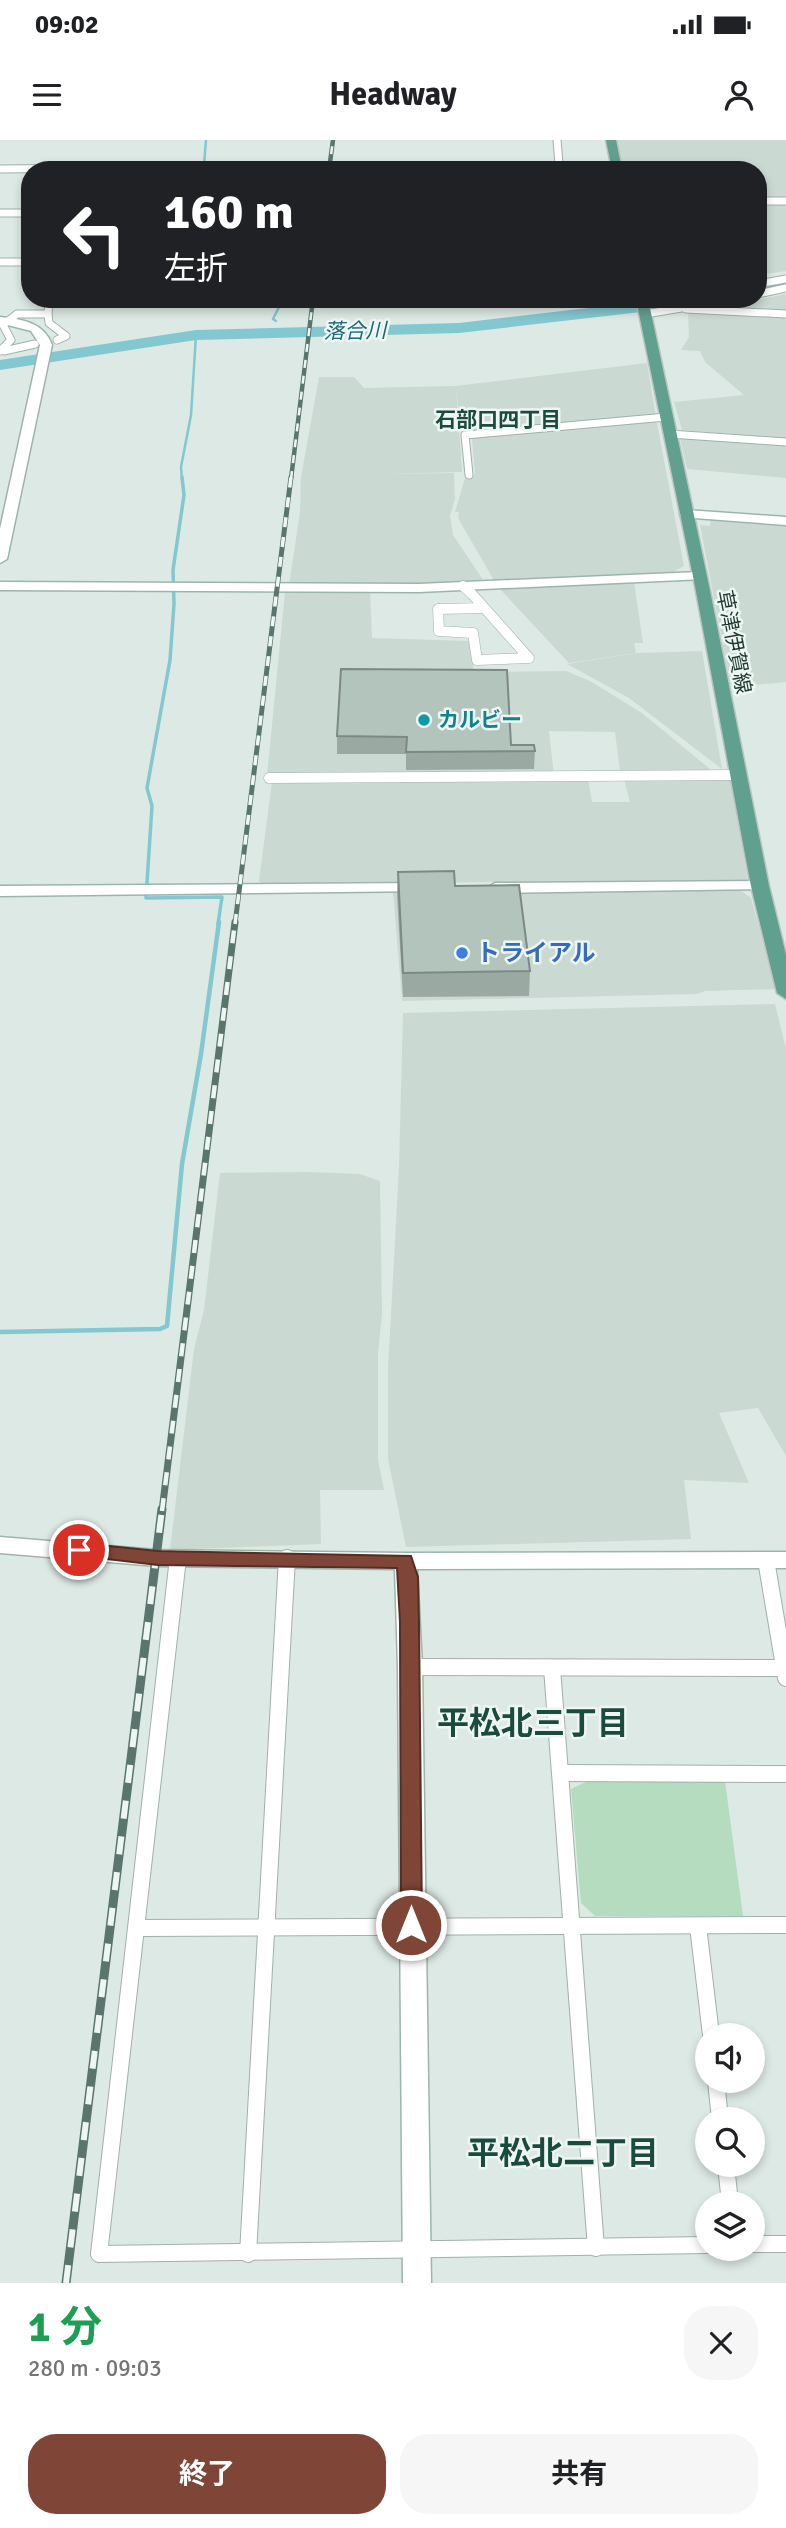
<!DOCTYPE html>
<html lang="ja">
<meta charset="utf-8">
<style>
body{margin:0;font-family:Signika,"Noto Sans JP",sans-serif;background:#f6f6f6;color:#202124;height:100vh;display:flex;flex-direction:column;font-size:26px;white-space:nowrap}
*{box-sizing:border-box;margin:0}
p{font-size:23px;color:#757577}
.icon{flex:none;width:38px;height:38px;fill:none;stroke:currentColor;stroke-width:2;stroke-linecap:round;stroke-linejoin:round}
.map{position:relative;height:2143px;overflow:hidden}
.side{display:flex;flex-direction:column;background:#fff;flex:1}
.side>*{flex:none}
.guide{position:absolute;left:21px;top:21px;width:746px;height:147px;border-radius:28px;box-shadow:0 4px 10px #0003;background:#202124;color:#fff;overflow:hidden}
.fabs{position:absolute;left:695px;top:1883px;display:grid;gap:14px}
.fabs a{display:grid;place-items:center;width:70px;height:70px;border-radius:50%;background:#fff;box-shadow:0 4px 10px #0003;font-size:35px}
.pin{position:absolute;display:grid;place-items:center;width:60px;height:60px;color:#fff;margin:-30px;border:4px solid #fff;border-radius:50%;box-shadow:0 2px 7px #0007}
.me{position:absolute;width:77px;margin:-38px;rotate:0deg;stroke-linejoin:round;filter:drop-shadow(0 0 5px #0008)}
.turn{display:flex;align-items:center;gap:24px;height:147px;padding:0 28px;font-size:32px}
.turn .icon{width:91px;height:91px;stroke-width:2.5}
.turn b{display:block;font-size:49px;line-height:60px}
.round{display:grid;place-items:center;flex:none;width:74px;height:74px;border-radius:28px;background:#f6f6f6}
.headline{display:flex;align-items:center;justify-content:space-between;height:119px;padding:0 28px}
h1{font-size:42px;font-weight:700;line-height:52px;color:#1e9e55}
.action{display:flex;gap:14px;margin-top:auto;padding:14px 28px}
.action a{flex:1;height:80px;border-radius:28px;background:#7f4638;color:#fff;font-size:28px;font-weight:700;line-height:80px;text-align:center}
.action a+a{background:#f6f6f6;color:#202124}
.status{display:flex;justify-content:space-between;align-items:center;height:49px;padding:0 35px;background:#fff;direction:ltr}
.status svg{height:19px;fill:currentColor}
header{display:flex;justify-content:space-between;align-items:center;height:91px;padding:0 28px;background:#fff;font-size:32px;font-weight:700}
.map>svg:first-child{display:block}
</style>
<div class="status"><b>09:02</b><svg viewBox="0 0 49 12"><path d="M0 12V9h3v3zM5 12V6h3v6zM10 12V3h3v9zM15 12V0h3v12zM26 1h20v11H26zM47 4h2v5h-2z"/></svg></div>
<header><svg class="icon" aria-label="menu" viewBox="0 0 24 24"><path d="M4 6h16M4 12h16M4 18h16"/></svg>Headway<svg class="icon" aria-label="person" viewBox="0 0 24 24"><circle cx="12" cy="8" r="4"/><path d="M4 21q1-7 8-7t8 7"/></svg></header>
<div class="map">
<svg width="786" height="2143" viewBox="0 0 786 2143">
<rect width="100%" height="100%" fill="#dde9e4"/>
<g fill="#cbd9d3">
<path d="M617,0h169v59h-28v-29h-135z"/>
<path d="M786,62v69l-28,4v-72z"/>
<path d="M786,154v18l-62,-4 43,-10z"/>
<path d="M688,172l98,4v123l-104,-9 -8,-28 70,-7 -39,-33 -5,-11 -19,-1 8,-13z"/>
<path d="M647,223l9,54 -195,16 -5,-45 6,84 -85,2 77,-1 1,26 -5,17 3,19 32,48 -196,3 11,-74 1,-35 18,-100h35l10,11 91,-2z"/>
<path d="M653,281l4,2 27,143 -13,7 -176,9 -37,-64 1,-6h-4l10,-34 10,-3 -3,-36 4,-3z"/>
<path d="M685,297l101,8v33l-99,-9 -7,-30z"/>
<path d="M711,380l75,6v156l-55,5 -31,-162 10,1z"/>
<path d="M634,442l9,61h-9l2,10 -67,10 -71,-76z"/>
<path d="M370,451l2,47 98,3 4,31 92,-1 24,10 52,32 74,61 -96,-3 -5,-39 -66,-1 5,45h-287l18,-184z"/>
<path d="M702,511l20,118 -93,-71 -62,-34 71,-11z"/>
<path d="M588,639l4,23h38l-6,-23h106l18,101 -485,4 -4,-3 13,-99z"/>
<path d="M740,750l11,8 25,91 -71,2 -8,3 -295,7 -9,-110z"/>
<path d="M775,864l11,45v407l-28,-48 -39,5 30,70 -65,-3 7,59 -285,8 -18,-88v-90l11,-202 4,-154z"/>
<path d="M309,1032l51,2 20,7 2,133 -4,39v107l6,30h-64l1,54 -151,6 24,-201 10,-39 16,-137z"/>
</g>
<path fill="#b5dcbe" d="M588,1641h137l18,135h-148l-14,-13 -10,-114z"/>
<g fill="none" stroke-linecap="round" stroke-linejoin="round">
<g stroke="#83c7d1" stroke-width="2.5">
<path d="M206,0l-2,25 4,2"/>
<path d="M276,181l-3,-2 10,-20"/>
<path d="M182,339l-1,-12 10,-52 5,-80"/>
</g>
<path stroke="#83c7d1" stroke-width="3.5" d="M182,337l2,18 -11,75 1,34 -4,56 -23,128 5,18 -6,92 76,-1 -4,27"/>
<path stroke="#83c7d1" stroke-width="4.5" d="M0,1192l160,-3 7,-3 15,-162 19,-110 18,-132"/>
<g fill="#83c7d1" fill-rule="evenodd">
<path d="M786,138v10l-28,6v-10z"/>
<path d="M667,159h52l-8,5 -252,29 -263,7 -196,30v-10l196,-30 263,-7z"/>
</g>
<g stroke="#a0b1ab" stroke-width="9">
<g id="street-far2">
<path d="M557,0l2,24 4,6"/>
<path d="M0,29l207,-2 12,3"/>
<path d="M758,61h28"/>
<path d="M0,73h30"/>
<path d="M0,122h30"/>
<path d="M758,144l28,-5"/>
<path d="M758,154l28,-6"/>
<path d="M643,164l39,-5"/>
<path d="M686,169l100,5"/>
<path d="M48,174l1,9 17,13 -9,4"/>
<path d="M645,174l91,-15"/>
<path d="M0,211l11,-11 -8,-15 14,-11h31l1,-15"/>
<path d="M4,211l31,-7"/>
<path d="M670,294l116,8"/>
<path d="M469,335l-4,-40 201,-18"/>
</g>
</g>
<g stroke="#a0b1ab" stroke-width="11">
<g id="street-far1">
<path d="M463,446l9,8 57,64 -52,2 -4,-27 -34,-2 -1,-22 46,-1"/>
<path d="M269,638l470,-3"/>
</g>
</g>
<g stroke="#a0b1ab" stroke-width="18">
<g id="street">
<path d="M178,1418l-79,696 608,-9"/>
<path d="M766,1420l20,118"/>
<path d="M410,1527l374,1"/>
<path d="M552,1528l44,580"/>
<path d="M561,1633l225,1"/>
<path d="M698,1786l13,109"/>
<path d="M138,1788l648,-3"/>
<path d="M716,1941l4,38"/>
<path d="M726,2025l4,38"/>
<path d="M752,2104h34"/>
<path d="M248,2114l39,-696"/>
</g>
</g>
<g stroke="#9cb5ac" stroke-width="3">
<g id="secondary">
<path d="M0,177c21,2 44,5 52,28l-45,214 -7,4v-34l40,-184 -9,-14 -31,-8z"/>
<path d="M686,370l100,7v8l-105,-8 -1,-3z"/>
<path d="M699,432l7,4 -2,3 -285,13 -419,-2v-8l419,2z"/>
<path d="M760,741l6,2 2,3 -2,3 -271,4 -8,-5 8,-5z"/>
<path d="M422,743l6,2 2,3 -2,3 -428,5v-10z"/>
<path d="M0,1397l157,13 247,3 382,-1v16l-369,1 5,98 9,616h-28l-5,-616 -3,-98 -238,-3 -157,-13z"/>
</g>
</g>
<g stroke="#bcc4c1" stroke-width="3">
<g id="primary">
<path d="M606,0h10l6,30h-10z"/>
<path d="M636,159h12l61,287 60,300 17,69v44l-9,-6 -26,-107 -56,-300z"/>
</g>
</g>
<use href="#street-far2" stroke="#fff" stroke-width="7"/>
<use href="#street-far1" stroke="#fff" stroke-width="10"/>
<use href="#street" stroke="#fff" stroke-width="16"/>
<use href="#secondary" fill="#fff" fill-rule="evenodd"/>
<use href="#primary" fill="#60a08e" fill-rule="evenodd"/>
<g stroke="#59756d" stroke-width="4.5">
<g id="rail-far3">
<path d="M329,30l4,-30"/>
<path d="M291,339l22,-180"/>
</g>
</g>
<g stroke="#59756d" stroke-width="5">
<path id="rail-far2" d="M235,784l56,-447"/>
</g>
<g stroke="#59756d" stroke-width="7">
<path id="rail-far1" d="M162,1371l73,-589"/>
</g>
<g stroke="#59756d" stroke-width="9">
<path id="rail" d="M66,2143l96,-774"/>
</g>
<use href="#rail-far3" stroke="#edf6f2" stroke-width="2.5" stroke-dasharray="8" stroke-linecap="butt"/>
<use href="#rail-far2" stroke="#edf6f2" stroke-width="3.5" stroke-dasharray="10" stroke-linecap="butt"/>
<use href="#rail-far1" stroke="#edf6f2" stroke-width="4.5" stroke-dasharray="13" stroke-linecap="butt"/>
<use href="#rail" stroke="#edf6f2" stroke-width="6" stroke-dasharray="18" stroke-linecap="butt"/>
</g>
<g fill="#9aa9a2">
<path d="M341,529l170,76 24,6 -1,18 -128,1v-16h-69v-18z"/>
<path d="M398,732l57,14 75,85 -1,25 -126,1 -6,-101z"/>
</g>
<g fill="#b3c4bc" stroke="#7d8984" stroke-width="2">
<path d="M341,529l166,1 4,75h23l1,6 -129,1 1,-15 -70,-1z"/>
<path d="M454,731l1,15 64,-1 11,86 -127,2 -5,-101z"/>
</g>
<path fill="#7f4638" stroke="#532e24" stroke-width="2" d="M79,1403l79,8 253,5 7,21 1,45 3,303 -3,7 -8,2 -7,-2 -3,-7 -1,-303 -3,-54 -239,-3 -85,-10 -3,-5 3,-5z"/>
<circle fill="#0f9aa8" stroke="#edf6f2" stroke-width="2.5" cx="424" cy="580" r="7"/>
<circle fill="#3f7fe0" stroke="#edf6f2" stroke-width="2.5" cx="462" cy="813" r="7"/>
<g text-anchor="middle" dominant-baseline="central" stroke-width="5" stroke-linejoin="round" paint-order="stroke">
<g font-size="21" font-style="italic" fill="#196875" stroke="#edf6f2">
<text transform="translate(355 191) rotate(-1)">落合川</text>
</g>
<g font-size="21" font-weight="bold" fill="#1b4b3e" stroke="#edf6f2">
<text x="498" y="280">石部口四丁目</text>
</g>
<g font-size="21" fill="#1f3931" stroke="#edf6f2">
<text transform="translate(734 502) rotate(79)">草津伊賀線</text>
</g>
<g font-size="21" font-weight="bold" fill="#0d838f" stroke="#edf6f2" text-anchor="start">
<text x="438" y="580">カルビー</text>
</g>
<g font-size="24" font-weight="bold" fill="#366cbe" stroke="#edf6f2" text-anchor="start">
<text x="476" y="813">トライアル</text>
</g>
<g font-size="32" font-weight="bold" fill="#1b4b3e" stroke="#edf6f2">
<text x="533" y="1583">平松北三丁目</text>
<text x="563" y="2013">平松北二丁目</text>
</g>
</g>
</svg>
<div class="fabs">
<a><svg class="icon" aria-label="sound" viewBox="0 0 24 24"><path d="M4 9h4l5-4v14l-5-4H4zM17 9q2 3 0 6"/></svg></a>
<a><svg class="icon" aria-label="search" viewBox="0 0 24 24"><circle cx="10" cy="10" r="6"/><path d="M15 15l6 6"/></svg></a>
<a><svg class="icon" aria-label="layers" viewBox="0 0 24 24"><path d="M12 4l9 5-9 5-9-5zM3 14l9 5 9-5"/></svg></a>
</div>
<div class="pin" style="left:79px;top:1410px;background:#d93025"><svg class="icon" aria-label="arrive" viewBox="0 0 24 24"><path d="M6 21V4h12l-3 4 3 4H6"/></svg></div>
<svg class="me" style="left:411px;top:1785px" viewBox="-20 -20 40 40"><circle r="17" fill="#7f4638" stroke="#fff" stroke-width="3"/><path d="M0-11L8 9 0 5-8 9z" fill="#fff"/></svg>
<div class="guide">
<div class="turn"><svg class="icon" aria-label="left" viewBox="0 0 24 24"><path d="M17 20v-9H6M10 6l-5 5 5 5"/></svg><div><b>160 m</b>左折</div></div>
</div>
</div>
<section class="side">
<div class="headline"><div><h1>1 分</h1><p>280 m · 09:03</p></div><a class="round"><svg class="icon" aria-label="close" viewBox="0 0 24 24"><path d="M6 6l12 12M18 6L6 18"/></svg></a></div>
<div class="action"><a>終了</a><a>共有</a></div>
</section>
